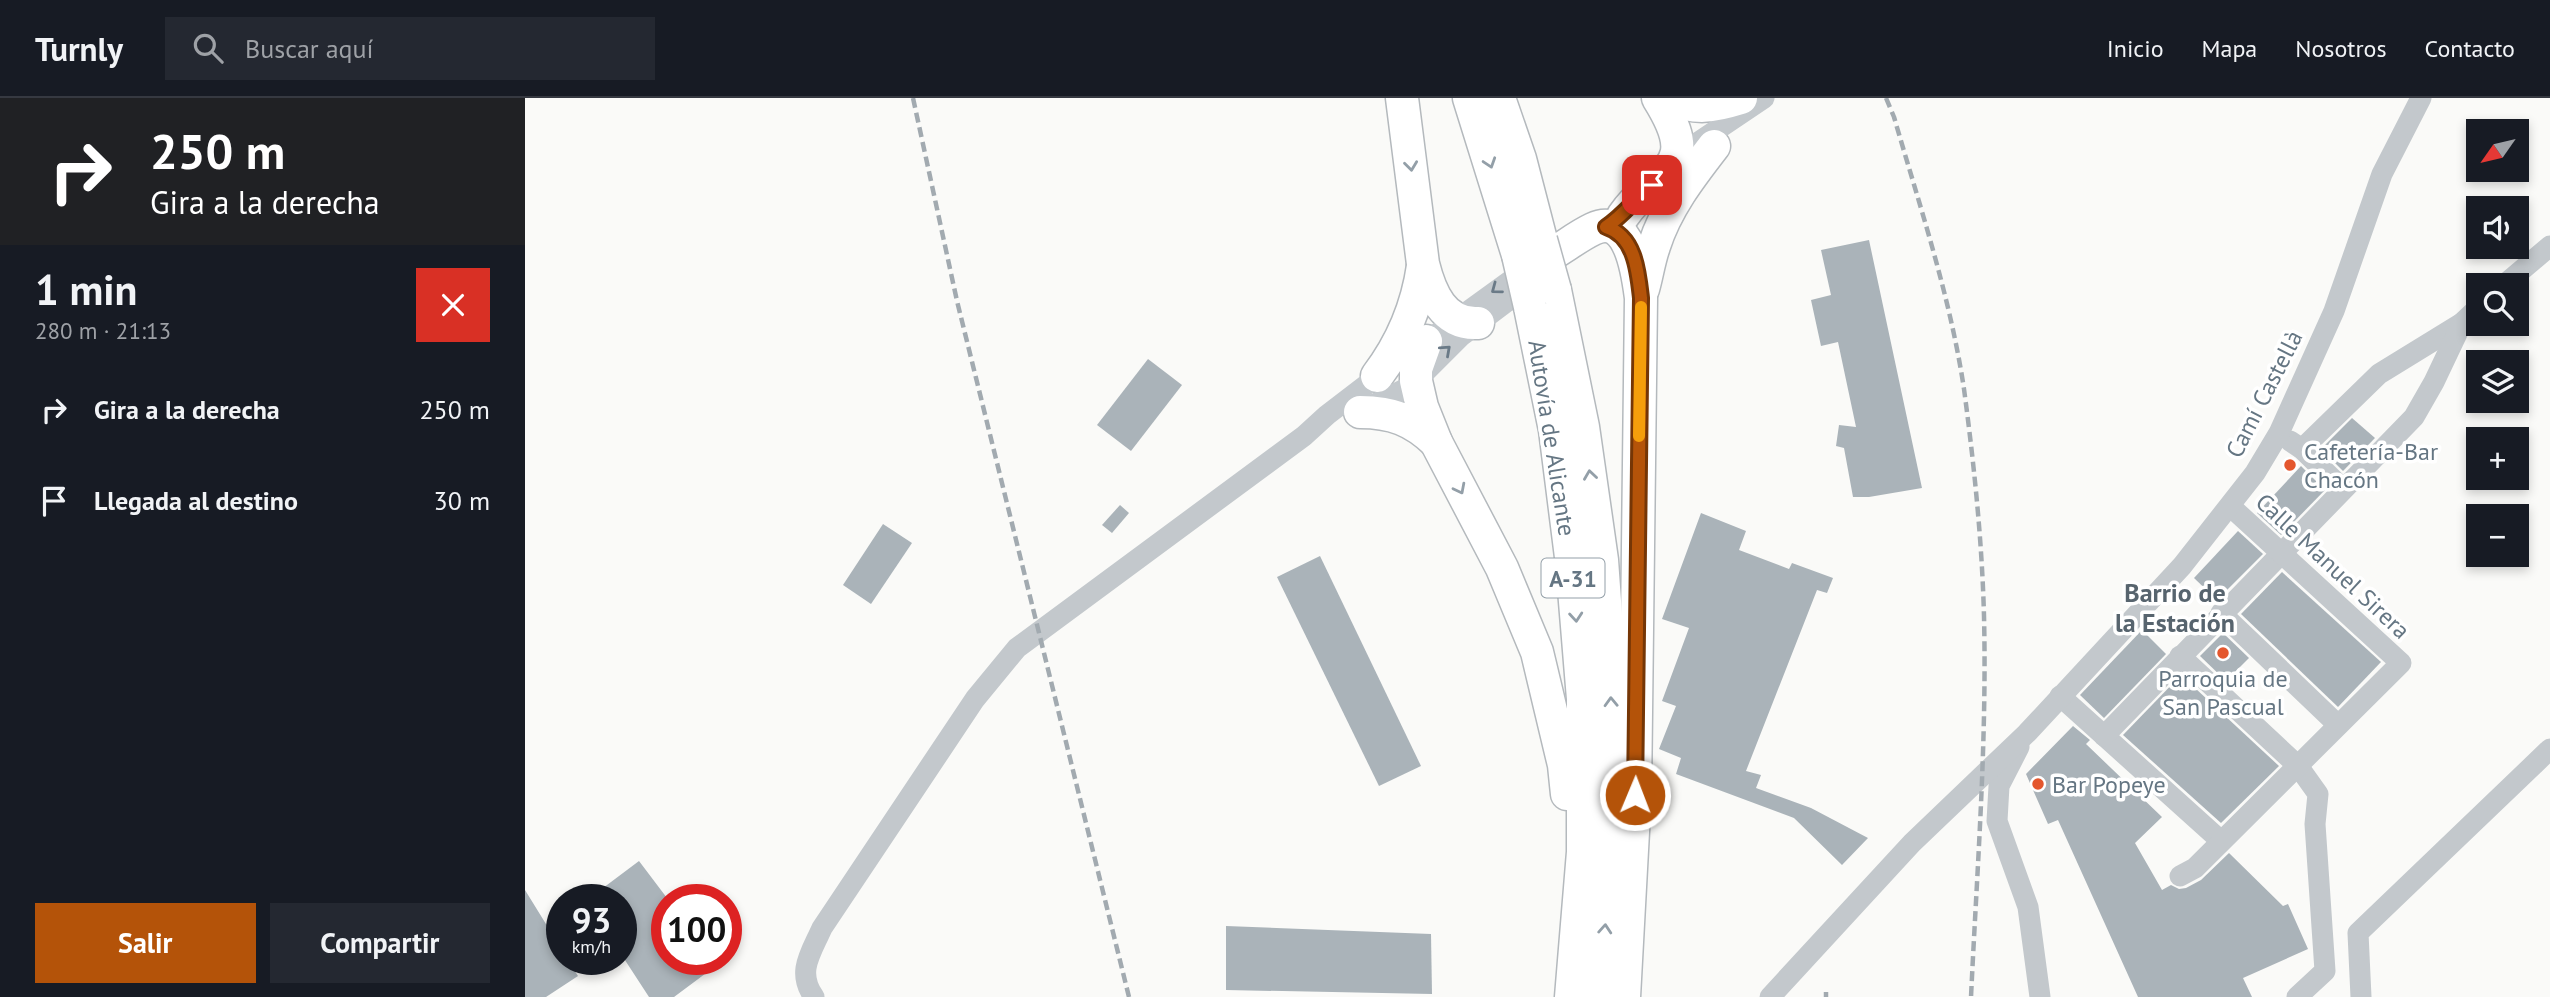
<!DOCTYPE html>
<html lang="es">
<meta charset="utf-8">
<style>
body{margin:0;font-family:"PT Sans",sans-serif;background:#242831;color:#f1f3f6;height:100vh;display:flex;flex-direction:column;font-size:26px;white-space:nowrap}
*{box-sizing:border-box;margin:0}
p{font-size:23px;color:#9ea1a6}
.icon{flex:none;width:38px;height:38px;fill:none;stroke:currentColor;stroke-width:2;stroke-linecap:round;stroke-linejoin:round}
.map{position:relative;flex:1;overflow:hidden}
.sheet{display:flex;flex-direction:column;background:#171b24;width:525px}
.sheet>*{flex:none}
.top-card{background:#202124;color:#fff;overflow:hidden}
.needle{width:46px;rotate:236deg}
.buttons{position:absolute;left:1941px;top:21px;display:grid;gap:14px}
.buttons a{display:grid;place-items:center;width:63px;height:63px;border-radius:0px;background:#171b24;box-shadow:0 4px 10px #0003;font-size:35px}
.speed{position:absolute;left:21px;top:786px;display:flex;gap:14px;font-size:35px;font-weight:700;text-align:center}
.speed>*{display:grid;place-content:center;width:91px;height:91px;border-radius:50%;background:#171b24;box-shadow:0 4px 10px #0003;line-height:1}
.speed small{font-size:18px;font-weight:400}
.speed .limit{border:10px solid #d22;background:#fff;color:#111}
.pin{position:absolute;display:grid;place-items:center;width:60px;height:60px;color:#fff;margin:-30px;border-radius:14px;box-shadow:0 4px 10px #0006}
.me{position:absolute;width:77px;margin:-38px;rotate:1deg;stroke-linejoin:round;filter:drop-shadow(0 0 5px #0008)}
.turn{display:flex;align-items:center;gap:24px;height:147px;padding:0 35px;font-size:32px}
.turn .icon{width:91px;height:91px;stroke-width:2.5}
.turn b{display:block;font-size:49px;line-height:60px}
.round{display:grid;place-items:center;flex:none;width:74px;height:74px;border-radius:0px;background:#242831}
.summary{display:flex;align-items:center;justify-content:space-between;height:119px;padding:0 35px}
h1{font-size:42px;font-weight:700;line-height:52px}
.primary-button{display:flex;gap:14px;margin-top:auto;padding:14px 35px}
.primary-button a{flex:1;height:80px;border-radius:0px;background:#b45309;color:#fff;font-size:28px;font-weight:700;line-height:80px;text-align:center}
.primary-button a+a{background:#242831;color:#f1f3f6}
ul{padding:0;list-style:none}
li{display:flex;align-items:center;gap:21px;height:91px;padding:0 35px}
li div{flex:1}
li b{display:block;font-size:26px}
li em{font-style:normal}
header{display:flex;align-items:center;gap:42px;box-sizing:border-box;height:98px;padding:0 35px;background:#171b24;border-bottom:2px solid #363941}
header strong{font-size:33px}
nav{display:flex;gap:38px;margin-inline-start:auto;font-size:24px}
.search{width:490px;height:63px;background:#242831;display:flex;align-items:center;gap:18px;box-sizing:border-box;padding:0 24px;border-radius:0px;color:#9ea1a6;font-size:26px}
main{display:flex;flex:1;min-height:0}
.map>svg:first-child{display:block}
</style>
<header>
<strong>Turnly</strong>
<div class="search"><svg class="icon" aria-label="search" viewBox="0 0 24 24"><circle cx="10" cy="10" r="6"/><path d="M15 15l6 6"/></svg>Buscar aquí</div>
<nav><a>Inicio</a><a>Mapa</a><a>Nosotros</a><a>Contacto</a></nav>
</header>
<main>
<section class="sheet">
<div class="top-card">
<div class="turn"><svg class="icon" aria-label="right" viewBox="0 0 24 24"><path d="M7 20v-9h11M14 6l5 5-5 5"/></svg><div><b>250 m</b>Gira a la derecha</div></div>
</div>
<div class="summary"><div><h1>1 min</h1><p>280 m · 21:13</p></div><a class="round" style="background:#d93025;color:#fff"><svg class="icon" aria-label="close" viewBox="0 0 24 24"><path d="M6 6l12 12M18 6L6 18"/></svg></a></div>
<ul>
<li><svg class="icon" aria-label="right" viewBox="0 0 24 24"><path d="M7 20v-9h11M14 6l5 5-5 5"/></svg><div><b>Gira a la derecha</b></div><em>250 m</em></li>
<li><svg class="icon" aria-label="arrive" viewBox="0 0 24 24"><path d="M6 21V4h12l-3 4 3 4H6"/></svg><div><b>Llegada al destino</b></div><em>30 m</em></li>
</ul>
<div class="primary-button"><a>Salir</a><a>Compartir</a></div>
</section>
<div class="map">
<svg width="2025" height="899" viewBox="0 0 2025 899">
<rect width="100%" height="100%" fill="#fafaf8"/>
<g fill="#aab3b9">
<path d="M1344,142l53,248 -53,9h-16l-9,-49 -8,-2 3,-21 17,2 -18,-85 -17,4 -10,-46 20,-5 -10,-45z"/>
<path d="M623,261l34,26 -51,66 -34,-26z"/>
<path d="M1827,320l23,20 -32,33 -22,-22z"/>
<path d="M1776,368l24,24 -44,45 -24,-22z"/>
<path d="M595,407l9,8 -17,20 -10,-8z"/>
<path d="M1176,415l45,18 -7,19 50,19 3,-6 41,15 -6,15 -10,-3 -71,181 15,4 -5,13 55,20 57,30 -26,27 -48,-47 -118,-44 5,-16 -22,-9 17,-43 -14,-5 27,-73 -27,-9z"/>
<path d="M358,426l29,19 -41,61 -28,-19z"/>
<path d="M1713,433l25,23 -46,46 -23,-22z"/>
<path d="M795,458l101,210 -42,20 -102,-209z"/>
<path d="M1757,474l99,90 -43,45 -97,-93z"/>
<path d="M1617,532l24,24 -62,64 -24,-23z"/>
<path d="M1698,535l26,25 -23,23 -26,-25z"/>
<path d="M1656,577l98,91 -58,57 -98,-88z"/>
<path d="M1548,628l17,14 -4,4 76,73 -27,26 27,47 9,-5 8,4 7,-1 15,-8 28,-27 54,53 5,-2 20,45 -65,29 9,19h-114l-80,-177 -10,4 -22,-50z"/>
<path d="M114,763l28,37v61h58l-51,38h-25l-28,-43v-54h-34z"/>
<path d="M0,792l37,60v9h5l11,17 -32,21h-21z"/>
<path d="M701,828l205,8 1,60 -206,-4z"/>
</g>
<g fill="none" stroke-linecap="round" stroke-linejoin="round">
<g stroke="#b4b9bd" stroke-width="35">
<g id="highway">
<path d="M877,0l21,166c7,28 20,61 55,59"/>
<path d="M944,0l49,157"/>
<path d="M974,0l21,61 21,81"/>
<path d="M1143,0c28,12 44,9 73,0"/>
<path d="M1098,118c35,-51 81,-44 35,-118"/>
<path d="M1011,164c21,-8 36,-23 57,-33 37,-18 45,46 48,69l-6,497 -11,202"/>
<path d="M1118,191c4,-14 6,-29 11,-43 12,-38 36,-69 60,-100"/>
<path d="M1030,192l28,137 19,133 10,138v135l-12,164"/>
<path d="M1005,209l25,123 17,135 11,134v153l-12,145"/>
<path d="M901,243l-10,28v12l6,26 14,35 66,126 35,84 27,113 3,29"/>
<path d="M852,278c25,-33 40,-68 46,-110"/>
<path d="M835,314c32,0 53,8 76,30"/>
</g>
</g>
<g stroke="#c3c8cc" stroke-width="21">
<path d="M1144,64l95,-64"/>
<path d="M1979,187l46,-39"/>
<path d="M891,251l116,-84"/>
<path d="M836,313l44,-22 11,-8 45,-45 72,-54"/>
<path d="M1765,343l12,8 41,40"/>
<path d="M1777,351l77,-75 83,-51 16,-15"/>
<path d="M1696,515l117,112"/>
<path d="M1655,558l118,110 20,28 -3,30 10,147 -28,26"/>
<path d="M1535,598l161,145"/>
<path d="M1579,638l310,-319 20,-35 28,-59"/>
<path d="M1494,649l-20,39 -2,35 31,86 12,90"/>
<path d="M1655,778l15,-8 206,-205 -171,-157"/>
<path d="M289,899c-18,-25 -3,-44 8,-69l153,-229 42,-51 287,-212 23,-21 60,-46"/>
<path d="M1245,899l142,-154 115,-110 155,-167 73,-93 24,-40 55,-122 48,-137 39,-76"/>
<path d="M1836,899l-3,-64 192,-184"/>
</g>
<use href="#highway" stroke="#fff" stroke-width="32"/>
<g stroke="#a2aab0" stroke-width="4.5" stroke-dasharray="10 5" stroke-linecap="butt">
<path d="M388,0l44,203 172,696"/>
<path d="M1361,0l8,19c26,90 56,179 70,272 10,75 18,151 20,227 3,127 -7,254 -13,381"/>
<path d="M1301,894v5"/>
</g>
<g stroke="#b4b9bd" stroke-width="35" stroke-linecap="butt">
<g id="highway-bridge">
<path d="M1016,142l14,50"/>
<path d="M993,157l12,52"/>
</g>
</g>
<use href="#highway-bridge" stroke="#fff" stroke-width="32"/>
</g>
<defs><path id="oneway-chevron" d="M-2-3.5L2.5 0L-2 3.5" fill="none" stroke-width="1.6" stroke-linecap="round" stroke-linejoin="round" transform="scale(1.75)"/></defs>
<g stroke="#939fa8">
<use href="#oneway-chevron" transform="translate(965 65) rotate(72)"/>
<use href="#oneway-chevron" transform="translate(886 68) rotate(83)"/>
<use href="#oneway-chevron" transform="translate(1065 377) rotate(-98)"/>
<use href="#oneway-chevron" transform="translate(935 391) rotate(63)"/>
<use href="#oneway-chevron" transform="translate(1051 519) rotate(85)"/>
<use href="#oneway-chevron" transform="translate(1086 604) rotate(-92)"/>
<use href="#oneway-chevron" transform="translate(1080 831) rotate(-86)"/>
</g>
<g stroke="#6a7a87">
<use href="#oneway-chevron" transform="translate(971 191) rotate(143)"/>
<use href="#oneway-chevron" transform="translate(921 252) rotate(-42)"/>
</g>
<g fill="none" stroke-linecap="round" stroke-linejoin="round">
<g stroke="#753606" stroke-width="18">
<path id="route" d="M1110,697l6,-497c-3,-27 -6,-62 -35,-71 18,-12 29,-28 46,-42"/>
</g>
<use href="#route" stroke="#b45309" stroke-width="12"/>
<path stroke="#f59e0b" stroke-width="12" d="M1114,338l2,-129"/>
</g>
<g fill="#e4572e" stroke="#fff" stroke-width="2.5">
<circle cx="1765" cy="367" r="7"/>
<circle cx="1698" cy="555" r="7"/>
<circle cx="1513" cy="686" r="7"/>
</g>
<g text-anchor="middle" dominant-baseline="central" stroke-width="7" stroke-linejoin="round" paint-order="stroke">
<rect fill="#fff" stroke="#939fa8" stroke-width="2" x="1016.5" y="460.5" width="63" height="39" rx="5"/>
<g font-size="23" font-weight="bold" fill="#657683">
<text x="1048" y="480">A-31</text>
</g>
<g font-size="24" fill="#657683" stroke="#fff">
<text transform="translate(1739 296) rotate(-63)">Camí Castellà</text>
<text transform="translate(1027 340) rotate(81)">Autovía de Alicante</text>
<text transform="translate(1808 468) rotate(43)">Calle Manuel Sirera</text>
</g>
<g font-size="24" fill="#657683" stroke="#fff" text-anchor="start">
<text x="1779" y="353">Cafetería-Bar<tspan x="1779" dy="28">Chacón</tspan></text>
<text x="1698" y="580" text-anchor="middle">Parroquia de<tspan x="1698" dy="28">San Pascual</tspan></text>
<text x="1527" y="686">Bar Popeye</text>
</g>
<g font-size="26" font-weight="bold" fill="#57646e" stroke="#fff">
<text x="1650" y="494">Barrio de<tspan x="1650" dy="30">la Estación</tspan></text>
</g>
</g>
</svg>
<div class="buttons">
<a><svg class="needle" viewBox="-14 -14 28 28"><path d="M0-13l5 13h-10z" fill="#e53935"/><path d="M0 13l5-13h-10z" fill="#9ea1a6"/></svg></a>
<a><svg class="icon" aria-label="sound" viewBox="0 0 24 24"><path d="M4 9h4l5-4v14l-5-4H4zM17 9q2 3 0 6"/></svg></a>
<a><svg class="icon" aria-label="search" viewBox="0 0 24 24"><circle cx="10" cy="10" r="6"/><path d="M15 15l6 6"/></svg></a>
<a><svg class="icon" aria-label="layers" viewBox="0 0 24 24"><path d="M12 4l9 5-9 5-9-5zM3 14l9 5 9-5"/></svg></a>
<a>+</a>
<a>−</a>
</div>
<div class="speed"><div>93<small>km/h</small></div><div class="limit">100</div></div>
<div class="pin" style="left:1127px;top:87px;background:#d93025"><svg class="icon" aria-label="arrive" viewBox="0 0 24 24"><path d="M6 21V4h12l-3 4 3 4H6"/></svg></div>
<svg class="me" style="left:1110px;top:697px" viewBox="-20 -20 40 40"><circle r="17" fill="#b45309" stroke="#fff" stroke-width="3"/><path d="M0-11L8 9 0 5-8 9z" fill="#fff"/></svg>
</div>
</main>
